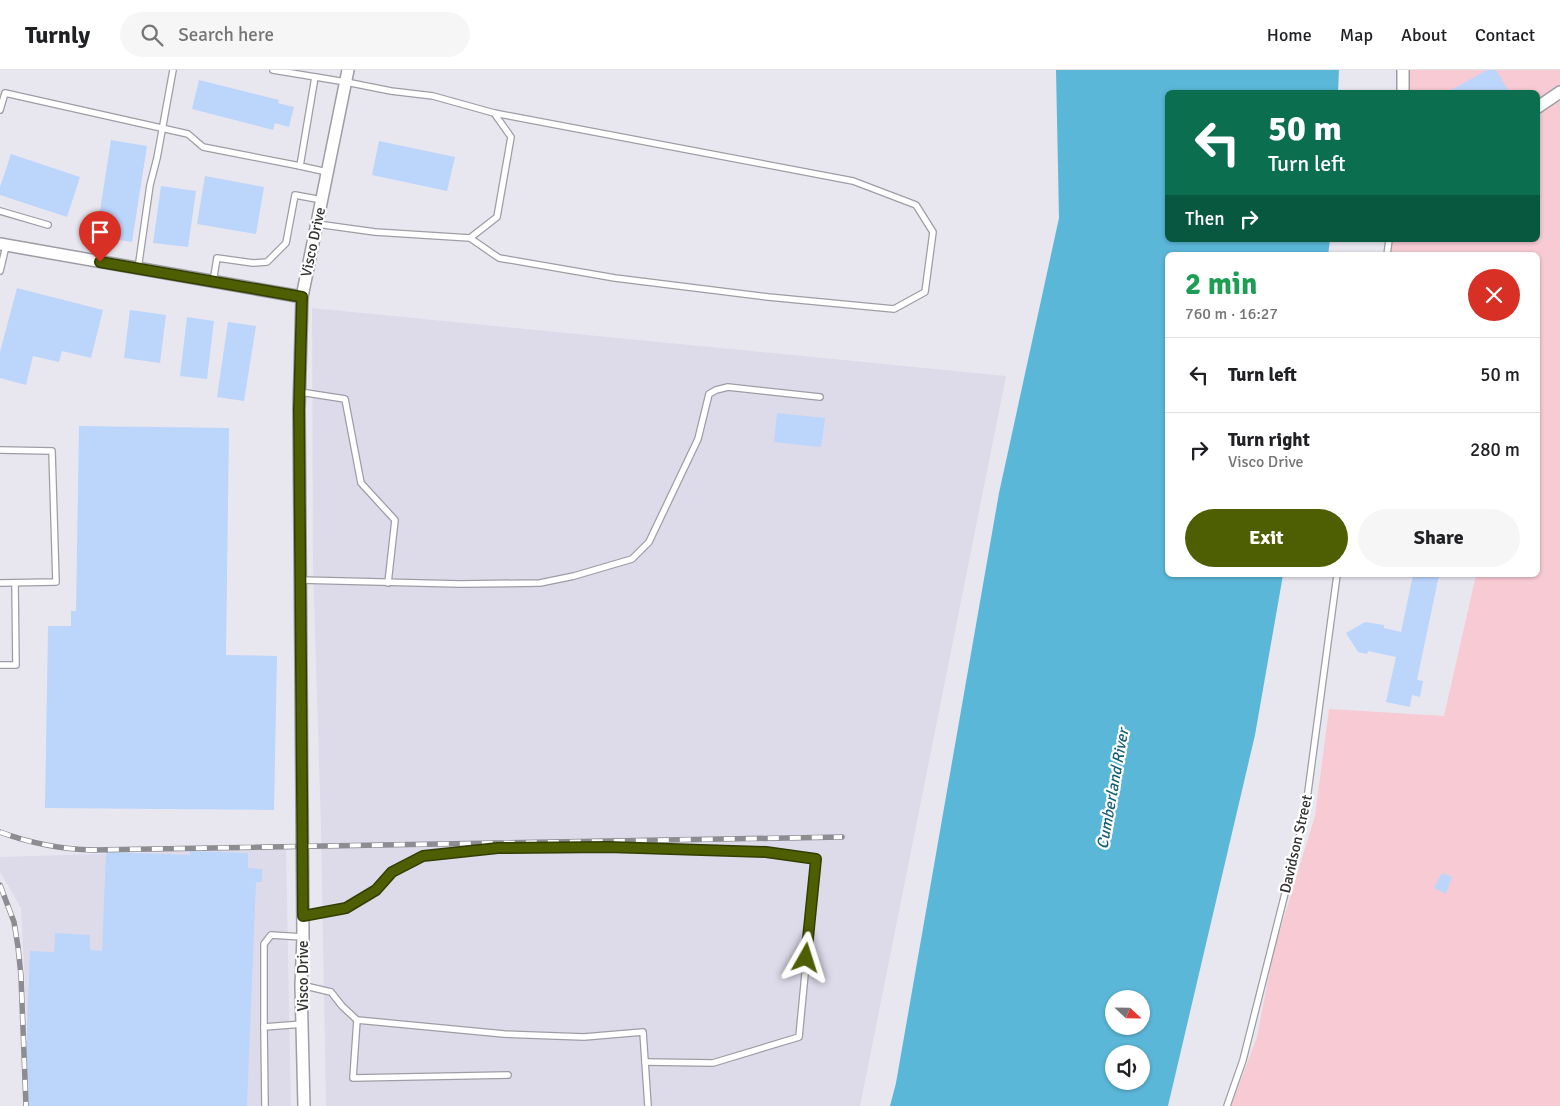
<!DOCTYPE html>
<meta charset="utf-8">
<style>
body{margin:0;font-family:Signika,sans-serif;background:#f6f6f6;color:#202124;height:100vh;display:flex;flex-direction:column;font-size:19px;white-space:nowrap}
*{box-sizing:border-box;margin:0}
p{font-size:16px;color:#757577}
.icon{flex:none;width:28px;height:28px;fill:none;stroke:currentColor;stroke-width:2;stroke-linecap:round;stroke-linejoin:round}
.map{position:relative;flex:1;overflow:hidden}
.side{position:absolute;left:1165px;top:182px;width:375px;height:325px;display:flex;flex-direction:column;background:#fff;border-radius:8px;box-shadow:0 1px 4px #0004}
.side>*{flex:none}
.top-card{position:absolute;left:1165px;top:20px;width:375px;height:152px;border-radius:8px;box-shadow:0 1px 4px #0004;background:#0b6e4f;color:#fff;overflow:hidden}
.needle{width:32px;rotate:112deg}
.fabs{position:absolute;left:1105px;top:920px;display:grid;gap:10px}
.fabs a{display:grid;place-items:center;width:45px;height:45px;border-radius:50%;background:#fff;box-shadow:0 1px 4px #0004;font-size:25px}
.pin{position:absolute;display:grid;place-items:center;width:42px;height:42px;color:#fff;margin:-51px -21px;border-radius:50% 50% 50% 0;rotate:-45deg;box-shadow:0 0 5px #0007}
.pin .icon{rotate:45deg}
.me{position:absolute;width:55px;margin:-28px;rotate:6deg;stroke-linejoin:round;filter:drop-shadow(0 0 4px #0008)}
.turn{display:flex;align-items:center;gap:18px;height:105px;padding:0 20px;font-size:22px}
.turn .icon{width:65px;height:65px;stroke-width:2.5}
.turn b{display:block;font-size:35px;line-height:42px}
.then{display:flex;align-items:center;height:48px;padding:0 20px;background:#0003;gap:10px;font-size:19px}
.round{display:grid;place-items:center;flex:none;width:52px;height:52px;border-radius:26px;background:#f6f6f6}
.head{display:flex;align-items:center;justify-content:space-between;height:85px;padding:0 20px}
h1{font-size:30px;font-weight:700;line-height:38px;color:#1e9e55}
.button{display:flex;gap:10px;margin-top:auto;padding:10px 20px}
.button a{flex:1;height:58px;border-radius:30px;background:#4e5f03;color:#fff;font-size:20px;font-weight:700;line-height:58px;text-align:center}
.button a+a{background:#f6f6f6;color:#202124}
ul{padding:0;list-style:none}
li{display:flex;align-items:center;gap:15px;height:75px;padding:0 20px;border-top:1px solid #e0e0e0}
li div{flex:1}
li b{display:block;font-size:19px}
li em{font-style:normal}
header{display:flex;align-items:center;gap:30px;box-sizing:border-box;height:70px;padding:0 25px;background:#fff;border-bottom:1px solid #e0e0e0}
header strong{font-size:24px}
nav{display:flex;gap:28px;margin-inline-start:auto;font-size:18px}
.search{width:350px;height:45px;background:#f6f6f6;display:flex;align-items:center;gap:12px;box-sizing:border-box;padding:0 18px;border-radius:28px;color:#757577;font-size:19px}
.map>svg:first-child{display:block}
</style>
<header>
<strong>Turnly</strong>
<div class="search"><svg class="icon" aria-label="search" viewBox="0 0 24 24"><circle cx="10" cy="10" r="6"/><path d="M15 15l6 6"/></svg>Search here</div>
<nav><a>Home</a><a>Map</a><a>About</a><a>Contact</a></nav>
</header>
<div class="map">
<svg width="1560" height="1036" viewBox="0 0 1560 1036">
<rect width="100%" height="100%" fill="#e8e7f0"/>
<g fill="#dddbea">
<path d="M312,238l694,68 -146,730h-534l-5,-277 -8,-264z"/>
<path d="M286,778l5,258h-260l-10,-198 -21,-36v-15z"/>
</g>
<path fill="#f8cad4" d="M1403,0h157v1036h-329l26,-69 16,-84 42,-137 14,-107 115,7 32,-141h62v-320h-151l3,-15h148v-148h-135z"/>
<path fill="#5bb7d8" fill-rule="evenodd" d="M1056,0h283l-1,22h-170v148h162l-2,15h-160v320h115l-28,160 -87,371h-278l6,-23 103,-590 60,-275zM1114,929h27v27h-27zM1114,984h27v27h-27z"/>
<g fill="#bcd5fb">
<path d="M1487,0h9l12,20 -4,2h-56z"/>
<path d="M199,10l80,20 -1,3 16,4 -5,20 -14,-4 -2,7 -81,-21z"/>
<path d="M111,70l36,6 -15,96 -36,-6z"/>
<path d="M379,71l76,16 -8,34 -75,-16z"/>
<path d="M11,84l69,23 -13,40 -67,-22v-8z"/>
<path d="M205,106l59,11 -8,47 -59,-10z"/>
<path d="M161,116l35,5 -8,56 -35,-4z"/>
<path d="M17,218l86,22 -12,48 -29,-7 -3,11 -26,-6 -7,29 -26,-7v-26z"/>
<path d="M130,240l36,5 -6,48 -36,-5z"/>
<path d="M187,247l27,4 -7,58 -27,-3z"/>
<path d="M228,252l28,4 -12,75 -27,-4z"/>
<path d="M777,343l48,5 -4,29 -47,-5z"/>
<path d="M79,356l150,2 -3,227 51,1 -3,154 -229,-2 3,-182h23v-15h5z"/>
<path d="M1413,505h26l-22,105 6,1 -3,16 -8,-2 -2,12 -24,-5 10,-45 -28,-6 -1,3 -9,-2 -12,-19 19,-11 19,3v3l17,4z"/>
<path d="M190,781l58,2v15l14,1v13h-6l-9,224h-223l6,-155 24,1 1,-19 35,2v15l12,1 4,-99 84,3z"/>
<path d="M1442,803l10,4 -6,17 -12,-6z"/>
</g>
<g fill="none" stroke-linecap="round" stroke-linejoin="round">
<g stroke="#9e9da5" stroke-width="8">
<g id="service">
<path d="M273,0l73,12 45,9 42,5 61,17 17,24 -14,80 -27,21 -95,-6 -58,-8"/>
<path d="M315,7l-15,89 27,6"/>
<path d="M0,40l5,-17 183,41 15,13 97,19"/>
<path d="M0,141l48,14"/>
<path d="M470,168l29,20 116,20 153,19 126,12 31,-17 8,-60 -17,-27 -63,-24 -359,-68"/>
<path d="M1387,185l2,-15"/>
<path d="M138,199l12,-84 7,-27 16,-88"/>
<path d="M0,201l6,-25"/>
<path d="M213,212l4,-24 36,5 14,-1 19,-19 9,-48 27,5"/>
<path d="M300,322l45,7 16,84 34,37 -7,63"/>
<path d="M0,380l52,1 4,131 -56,1"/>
<path d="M300,510l160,4 80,-1 34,-7 58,-17 17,-17 49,-103 11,-45 7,-4 12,-3 92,10"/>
<path d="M0,595h16l-1,-82"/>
<path d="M303,846l43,-9 30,-17 16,-18 31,-16 75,-8 110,-1 158,5 50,7 -17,178 -86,26 -68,-1"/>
<path d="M301,915l30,7 11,14 15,14 147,14 80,3 59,-5 5,74"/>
<path d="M357,950l-4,58 155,-3"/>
<path d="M303,954l-39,3v-83l7,-9 32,2"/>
<path d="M264,957l1,79"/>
<path d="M1227,1036l16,-46 62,-246 32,-239"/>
</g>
</g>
<g stroke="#9e9da5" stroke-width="14">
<g id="minor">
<path d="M1403,0v22"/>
<path d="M1538,37l22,-15"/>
<path d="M0,174l302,53"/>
<path d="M304,1036l-3,-121 2,-48 -4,-528 3,-112 46,-227"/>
</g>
</g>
<use href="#service" stroke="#fff" stroke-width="5.5"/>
<use href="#minor" stroke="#fff" stroke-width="11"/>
<g stroke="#8d8c92" stroke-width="5.5">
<g id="rail">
<path d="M0,762c30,11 60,17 93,18l749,-13"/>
<path d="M0,815l14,37 4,25 3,29 5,130"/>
</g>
</g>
<use href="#rail" stroke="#fff" stroke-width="4" stroke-dasharray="11" stroke-linecap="butt"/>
</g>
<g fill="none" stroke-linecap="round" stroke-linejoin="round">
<g stroke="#333e02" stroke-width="12">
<path id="route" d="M100,192l202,35 -3,112 4,507 43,-8 30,-18 16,-18 31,-16 75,-8 110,-1 158,5 50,7 -10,99"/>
</g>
<use href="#route" stroke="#4e5f03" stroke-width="9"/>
</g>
<g text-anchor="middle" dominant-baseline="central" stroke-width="4.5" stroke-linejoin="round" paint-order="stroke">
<g font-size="15" fill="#323235" stroke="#fff">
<text transform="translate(313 172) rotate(-78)">Visco Drive</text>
<text transform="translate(1296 774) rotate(-77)">Davidson Street</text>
<text transform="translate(303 906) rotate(-90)">Visco Drive</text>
</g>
<g font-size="16" font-style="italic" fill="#165f76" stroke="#fff">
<text transform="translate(1113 719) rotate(-80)">Cumberland River</text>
</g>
</g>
</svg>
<div class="fabs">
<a><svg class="needle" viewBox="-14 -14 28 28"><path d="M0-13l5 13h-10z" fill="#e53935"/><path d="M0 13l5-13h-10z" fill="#757577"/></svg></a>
<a><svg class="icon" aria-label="sound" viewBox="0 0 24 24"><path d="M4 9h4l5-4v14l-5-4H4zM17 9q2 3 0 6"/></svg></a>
</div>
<div class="pin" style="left:100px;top:192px;background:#d93025"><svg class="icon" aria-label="arrive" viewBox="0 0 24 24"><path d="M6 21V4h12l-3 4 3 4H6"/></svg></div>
<svg class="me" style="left:806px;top:888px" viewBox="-20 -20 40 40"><path d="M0-17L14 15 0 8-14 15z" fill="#4e5f03" stroke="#fff" stroke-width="4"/></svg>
<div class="top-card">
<div class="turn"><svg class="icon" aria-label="left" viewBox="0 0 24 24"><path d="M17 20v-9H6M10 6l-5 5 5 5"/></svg><div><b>50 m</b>Turn left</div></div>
<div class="then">Then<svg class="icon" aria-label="right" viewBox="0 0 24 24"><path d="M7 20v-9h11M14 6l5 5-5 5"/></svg></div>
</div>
<section class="side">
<div class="head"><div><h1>2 min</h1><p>760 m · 16:27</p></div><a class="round" style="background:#d93025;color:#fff"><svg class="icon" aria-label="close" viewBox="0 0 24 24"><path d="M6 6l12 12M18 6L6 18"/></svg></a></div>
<ul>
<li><svg class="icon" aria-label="left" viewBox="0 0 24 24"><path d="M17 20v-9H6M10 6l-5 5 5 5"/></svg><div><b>Turn left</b></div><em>50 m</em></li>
<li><svg class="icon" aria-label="right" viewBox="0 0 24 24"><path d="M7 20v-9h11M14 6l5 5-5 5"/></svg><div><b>Turn right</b><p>Visco Drive</p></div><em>280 m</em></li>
</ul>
<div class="button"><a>Exit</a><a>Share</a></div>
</section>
</div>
